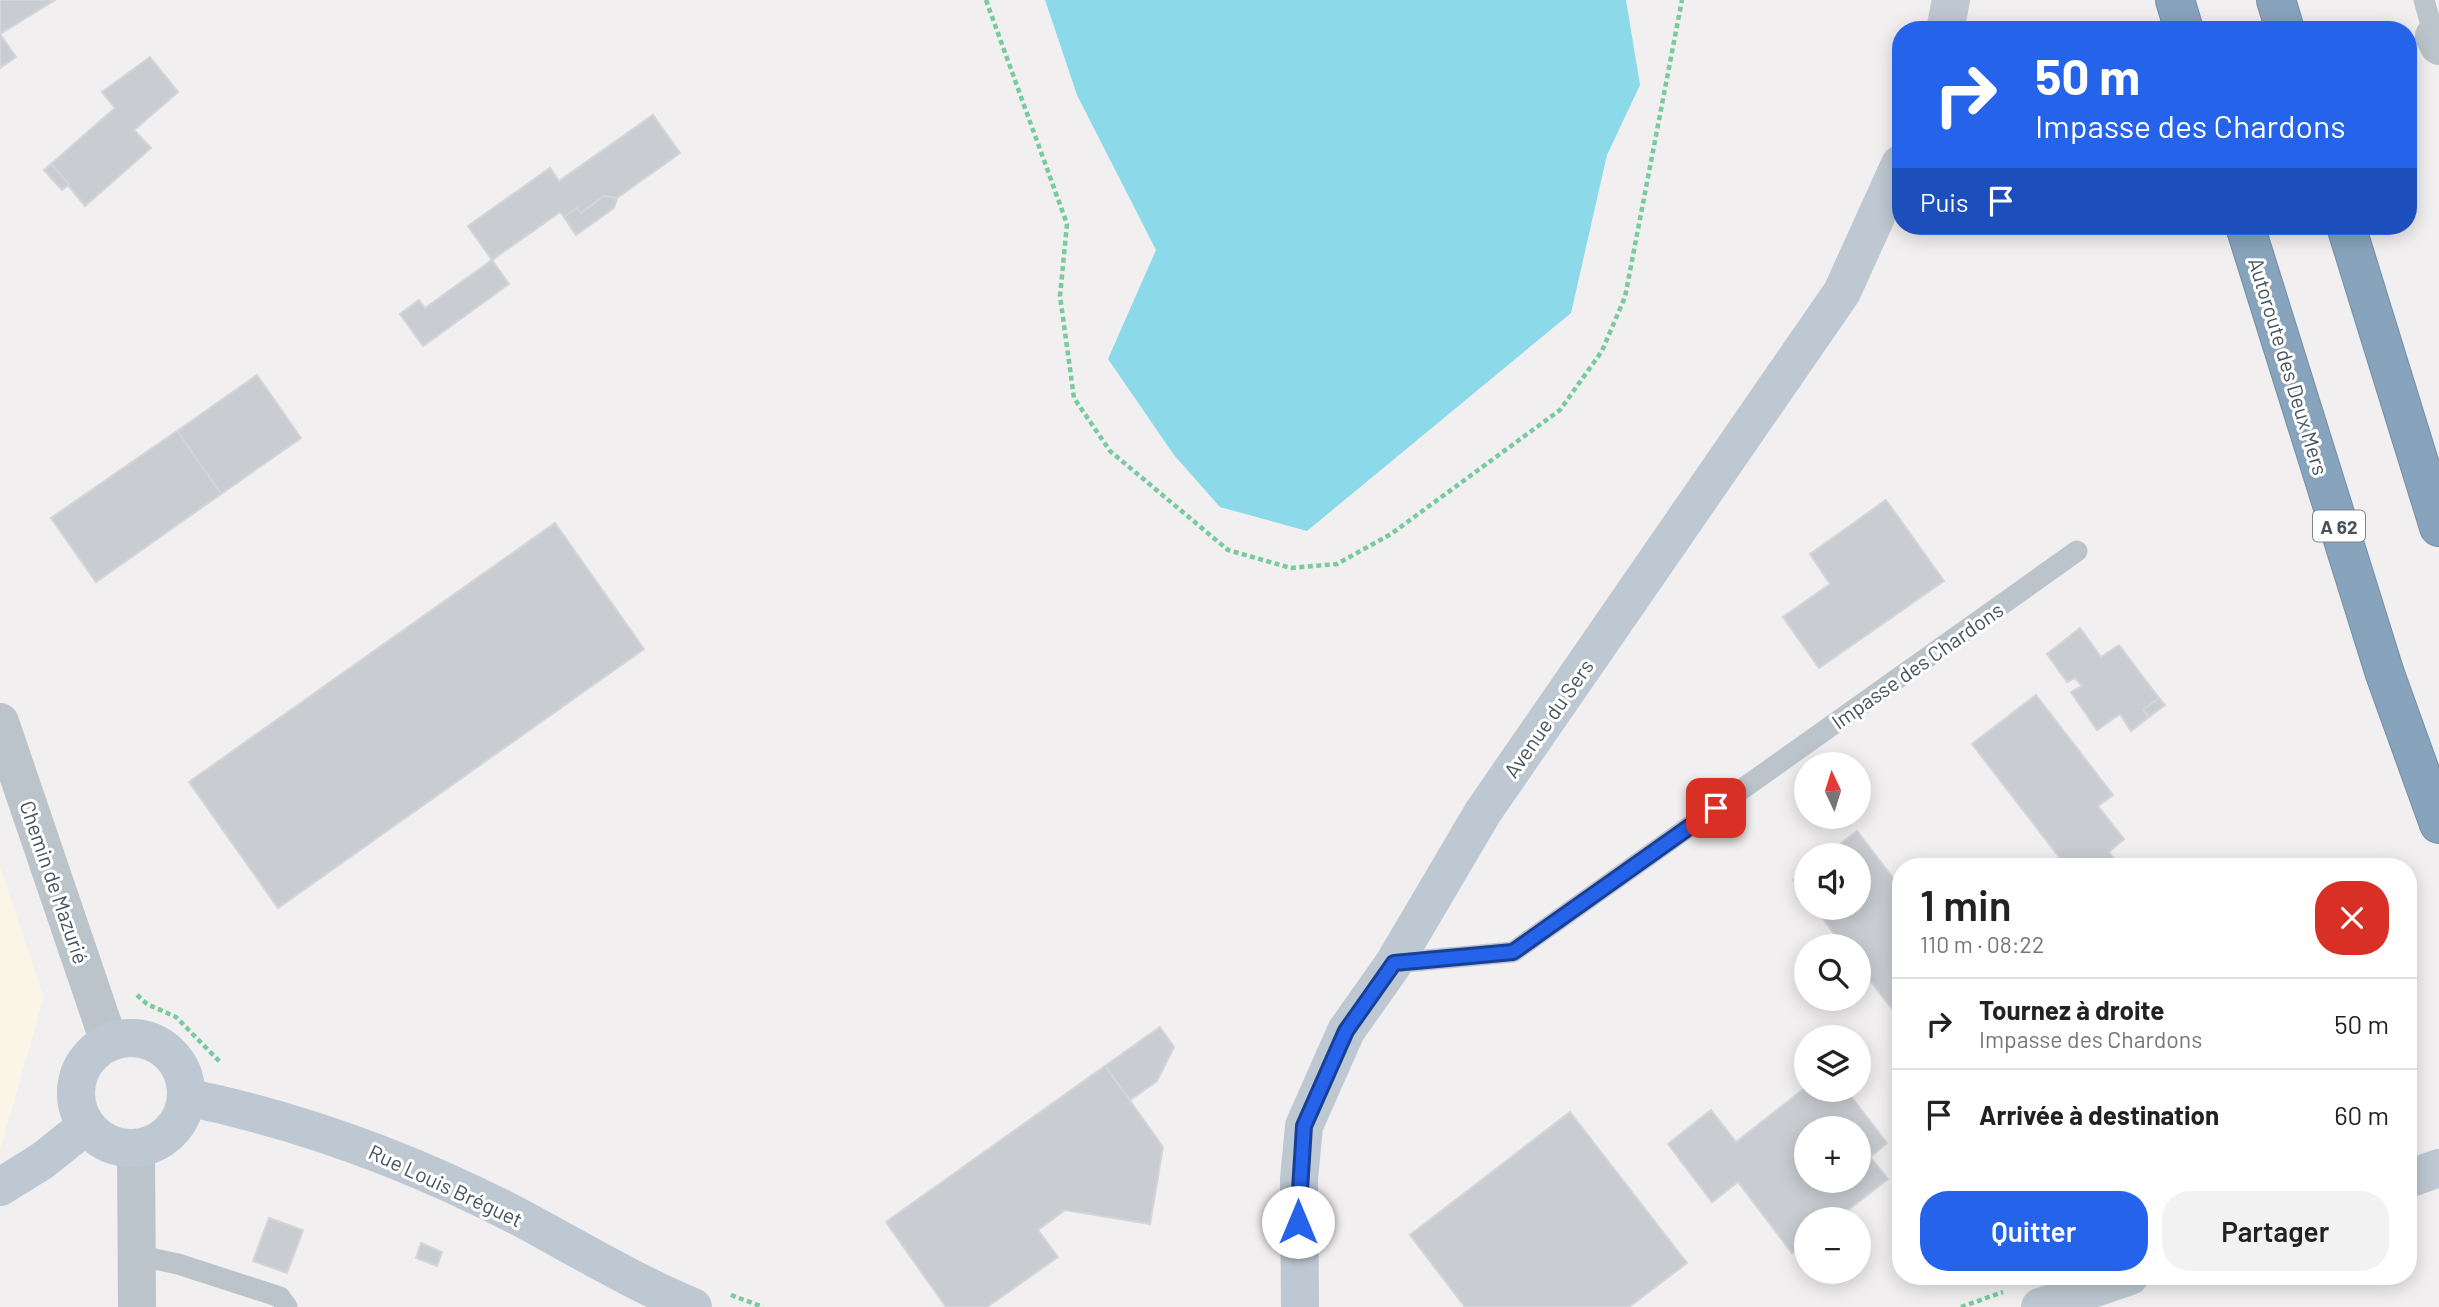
<!DOCTYPE html>
<html lang="fr">
<meta charset="utf-8">
<style>
body{margin:0;font-family:Barlow,sans-serif;background:#f2f2f2;color:#222;height:100vh;display:flex;flex-direction:column;font-size:26px;white-space:nowrap}
*{box-sizing:border-box;margin:0}
p{font-size:23px;color:#767676}
.icon{flex:none;width:38px;height:38px;fill:none;stroke:currentColor;stroke-width:2;stroke-linecap:round;stroke-linejoin:round}
.map{position:relative;flex:1;overflow:hidden}
.side{position:absolute;left:1892px;top:858px;width:525px;height:427px;display:flex;flex-direction:column;background:#fff;border-radius:28px;box-shadow:0 4px 18px #0003}
.side>*{flex:none}
.top-card{position:absolute;left:1892px;top:21px;width:525px;height:214px;border-radius:28px;box-shadow:0 4px 18px #0003;background:#2563eb;color:#fff;overflow:hidden}
.needle{width:46px;rotate:356deg}
.fabs{position:absolute;left:1794px;top:752px;display:grid;gap:14px}
.fabs a{display:grid;place-items:center;width:77px;height:77px;border-radius:50%;background:#fff;box-shadow:0 4px 18px #0003;font-size:35px}
.pin{position:absolute;display:grid;place-items:center;width:60px;height:60px;color:#fff;margin:-30px;border-radius:14px;box-shadow:0 4px 10px #0006}
.me{position:absolute;width:77px;margin:-38px;rotate:0deg;stroke-linejoin:round;filter:drop-shadow(0 0 5px #0008)}
.turn{display:flex;align-items:center;gap:24px;height:147px;padding:0 28px;font-size:32px}
.turn .icon{width:91px;height:91px;stroke-width:2.5}
.turn b{display:block;font-size:49px;line-height:60px}
.then{display:flex;align-items:center;height:66px;padding:0 28px;background:#0003;gap:14px;font-size:26px}
.round{display:grid;place-items:center;flex:none;width:74px;height:74px;border-radius:28px;background:#f2f2f2}
.head{display:flex;align-items:center;justify-content:space-between;height:119px;padding:0 28px}
h1{font-size:42px;font-weight:600;line-height:52px}
.button{display:flex;gap:14px;margin-top:auto;padding:14px 28px}
.button a{flex:1;height:80px;border-radius:28px;background:#2563eb;color:#fff;font-size:28px;font-weight:600;line-height:80px;text-align:center}
.button a+a{background:#f2f2f2;color:#222}
ul{padding:0;list-style:none}
li{display:flex;align-items:center;gap:21px;height:91px;padding:0 28px;border-top:2px solid #e0e0e0}
li div{flex:1}
li b{display:block;font-size:26px}
li em{font-style:normal}
.map>svg:first-child{display:block}
</style>
<div class="map">
<svg width="2439" height="1307" viewBox="0 0 2439 1307">
<rect width="100%" height="100%" fill="#f1efef"/>
<path fill="#fbf5e8" d="M0,866l44,131 -44,154z"/>
<path fill="#8cd9ea" d="M1045,0h581l14,85 -33,70 -36,158 -264,218 -87,-24 -46,-52 -66,-96 48,-109 -79,-155z"/>
<g fill="#c9ccd1" stroke="#d3d5da" stroke-width="2" fill-rule="evenodd">
<path d="M0,0h55l-55,34z"/>
<path d="M0,34l16,23 -16,11z"/>
<path d="M150,57l28,35 -44,38 17,18 -66,58 -34,-42 64,-56 -13,-16z"/>
<path d="M653,115l27,38 -63,45 -13,-2 -23,17 -4,-5 -13,9 -4,-5 -68,48 -24,-34 82,-58 9,13z"/>
<path d="M51,164l18,20 -7,6 -18,-20z"/>
<path d="M604,196l13,2 -3,10 -38,27 -12,-18 13,-9 4,5z"/>
<path d="M492,260l17,24 -86,62 -23,-32 19,-14 6,8z"/>
<path d="M257,375l44,63 -80,56 -44,-63z"/>
<path d="M177,431l44,63 -125,88 -45,-64z"/>
<path d="M1886,500l58,81 -125,87 -36,-51 47,-33 -20,-30z"/>
<path d="M555,523l89,126 -366,259 -89,-126z"/>
<path d="M2080,628l21,29 18,-12 40,53 -16,12 6,7 -18,14 -11,-17 -23,16 -26,-38 11,-6 -7,-8 -8,4 -20,-28z"/>
<path d="M2036,695l77,100 -15,11 26,33 -15,13 11,14h-54l-94,-122z"/>
<path d="M2159,698l6,7 -16,12 -6,-7z"/>
<path d="M1857,831l43,56v132l-42,-54v-18h-14l-29,-39h43v-52h-33z"/>
<path d="M1806,870v27l-13,-17z"/>
<path d="M1160,1027l14,20 -17,34 -27,19 -25,-34z"/>
<path d="M1105,1066l58,81 -13,77 -85,-14 -27,20 20,27 -71,50h-41l-60,-85z"/>
<path d="M1806,1087v3h40l41,53 -17,14 18,22 -53,41h-29v23l-14,10 -54,-71 -26,20 -44,-58 43,-34 25,32zM1806,1129h52v52h-52z"/>
<path d="M1570,1112l117,151 -58,44h-164l-55,-72z"/>
<path d="M269,1218l34,12 -16,43 -34,-12z"/>
<path d="M421,1243l21,9 -5,14 -21,-8z"/>
</g>
<g fill="none" stroke-linecap="round" stroke-linejoin="round">
<g stroke="#738ea8" stroke-width="40">
<g id="highway">
<path d="M2175,0l9,30"/>
<path d="M2276,0l9,30"/>
<path d="M2245,226l140,448 54,150"/>
<path d="M2346,226l93,301"/>
</g>
</g>
<g stroke="#77cb9f" stroke-width="4.5" stroke-dasharray="5 3.5" stroke-linecap="butt">
<path d="M986,0l81,224 -7,72 14,102 36,53 118,99 63,18 46,-4 54,-30 169,-124 42,-59 23,-54 57,-297"/>
<path d="M137,995l10,9 29,13 45,46"/>
<path d="M731,1295l32,12"/>
<path d="M1961,1307l42,-15"/>
</g>
<g stroke="#bbc4cb" stroke-width="21">
<path d="M2424,0l10,36"/>
<path d="M1394,963l119,-11 564,-401"/>
<path d="M136,1255l42,9 102,33 7,10"/>
</g>
<g stroke="#bbc4cb" stroke-width="38">
<path d="M2439,33l-5,3 5,10"/>
<path d="M0,722l109,320"/>
<path d="M136,1148l1,159"/>
</g>
<g stroke="#bdc8d2" stroke-width="38">
<path d="M1945,30l6,-30"/>
<circle cx="131" cy="1093" r="55"/>
<path d="M186,1097c117,24 227,65 333,120 58,31 114,65 174,90"/>
<path d="M2408,1179l31,-11"/>
<path d="M0,1187l42,-26 44,-35"/>
<path d="M1300,1307l-1,-128 5,-53 42,-95 48,-68 89,-151 359,-520 58,-128"/>
<path d="M2040,1307l90,-31"/>
</g>
<use href="#highway" stroke="#88a3bc" stroke-width="38"/>
</g>
<g fill="none" stroke-linecap="round" stroke-linejoin="round">
<g stroke="#184099" stroke-width="18">
<path id="route" d="M1298,1222l6,-96 42,-95 48,-68 119,-11 203,-144"/>
</g>
<use href="#route" stroke="#2563eb" stroke-width="12"/>
</g>
<g text-anchor="middle" dominant-baseline="central" stroke-width="6" stroke-linejoin="round" paint-order="stroke">
<rect fill="#fff" stroke="#7e878d" stroke-width="2" x="2313" y="510.5" width="52" height="31" rx="5"/>
<g font-size="19" font-weight="bold" fill="#47535c">
<text x="2339" y="526">A 62</text>
</g>
<g font-size="21" fill="#47535c" stroke="#fff">
<text transform="translate(2289 366) rotate(73)">Autoroute des Deux Mers</text>
<text transform="translate(1917 665) rotate(-35)">Impasse des Chardons</text>
<text transform="translate(1548 718) rotate(-55)">Avenue du Sers</text>
<text transform="translate(55 882) rotate(71)">Chemin de Mazurié</text>
<text transform="translate(446 1185) rotate(25)">Rue Louis Bréguet</text>
</g>
</g>
</svg>
<div class="fabs">
<a><svg class="needle" viewBox="-14 -14 28 28"><path d="M0-13l5 13h-10z" fill="#e53935"/><path d="M0 13l5-13h-10z" fill="#767676"/></svg></a>
<a><svg class="icon" aria-label="sound" viewBox="0 0 24 24"><path d="M4 9h4l5-4v14l-5-4H4zM17 9q2 3 0 6"/></svg></a>
<a><svg class="icon" aria-label="search" viewBox="0 0 24 24"><circle cx="10" cy="10" r="6"/><path d="M15 15l6 6"/></svg></a>
<a><svg class="icon" aria-label="layers" viewBox="0 0 24 24"><path d="M12 4l9 5-9 5-9-5zM3 14l9 5 9-5"/></svg></a>
<a>+</a>
<a>−</a>
</div>
<div class="pin" style="left:1716px;top:808px;background:#d93025"><svg class="icon" aria-label="arrive" viewBox="0 0 24 24"><path d="M6 21V4h12l-3 4 3 4H6"/></svg></div>
<svg class="me" style="left:1298px;top:1222px" viewBox="-20 -20 40 40"><circle r="19" fill="#fff"/><path d="M0-13L10 11 0 6-10 11z" fill="#2563eb"/></svg>
<div class="top-card">
<div class="turn"><svg class="icon" aria-label="right" viewBox="0 0 24 24"><path d="M7 20v-9h11M14 6l5 5-5 5"/></svg><div><b>50 m</b>Impasse des Chardons</div></div>
<div class="then">Puis<svg class="icon" aria-label="arrive" viewBox="0 0 24 24"><path d="M6 21V4h12l-3 4 3 4H6"/></svg></div>
</div>
<section class="side">
<div class="head"><div><h1>1 min</h1><p>110 m · 08:22</p></div><a class="round" style="background:#d93025;color:#fff"><svg class="icon" aria-label="close" viewBox="0 0 24 24"><path d="M6 6l12 12M18 6L6 18"/></svg></a></div>
<ul>
<li><svg class="icon" aria-label="right" viewBox="0 0 24 24"><path d="M7 20v-9h11M14 6l5 5-5 5"/></svg><div><b>Tournez à droite</b><p>Impasse des Chardons</p></div><em>50 m</em></li>
<li><svg class="icon" aria-label="arrive" viewBox="0 0 24 24"><path d="M6 21V4h12l-3 4 3 4H6"/></svg><div><b>Arrivée à destination</b></div><em>60 m</em></li>
</ul>
<div class="button"><a>Quitter</a><a>Partager</a></div>
</section>
</div>
